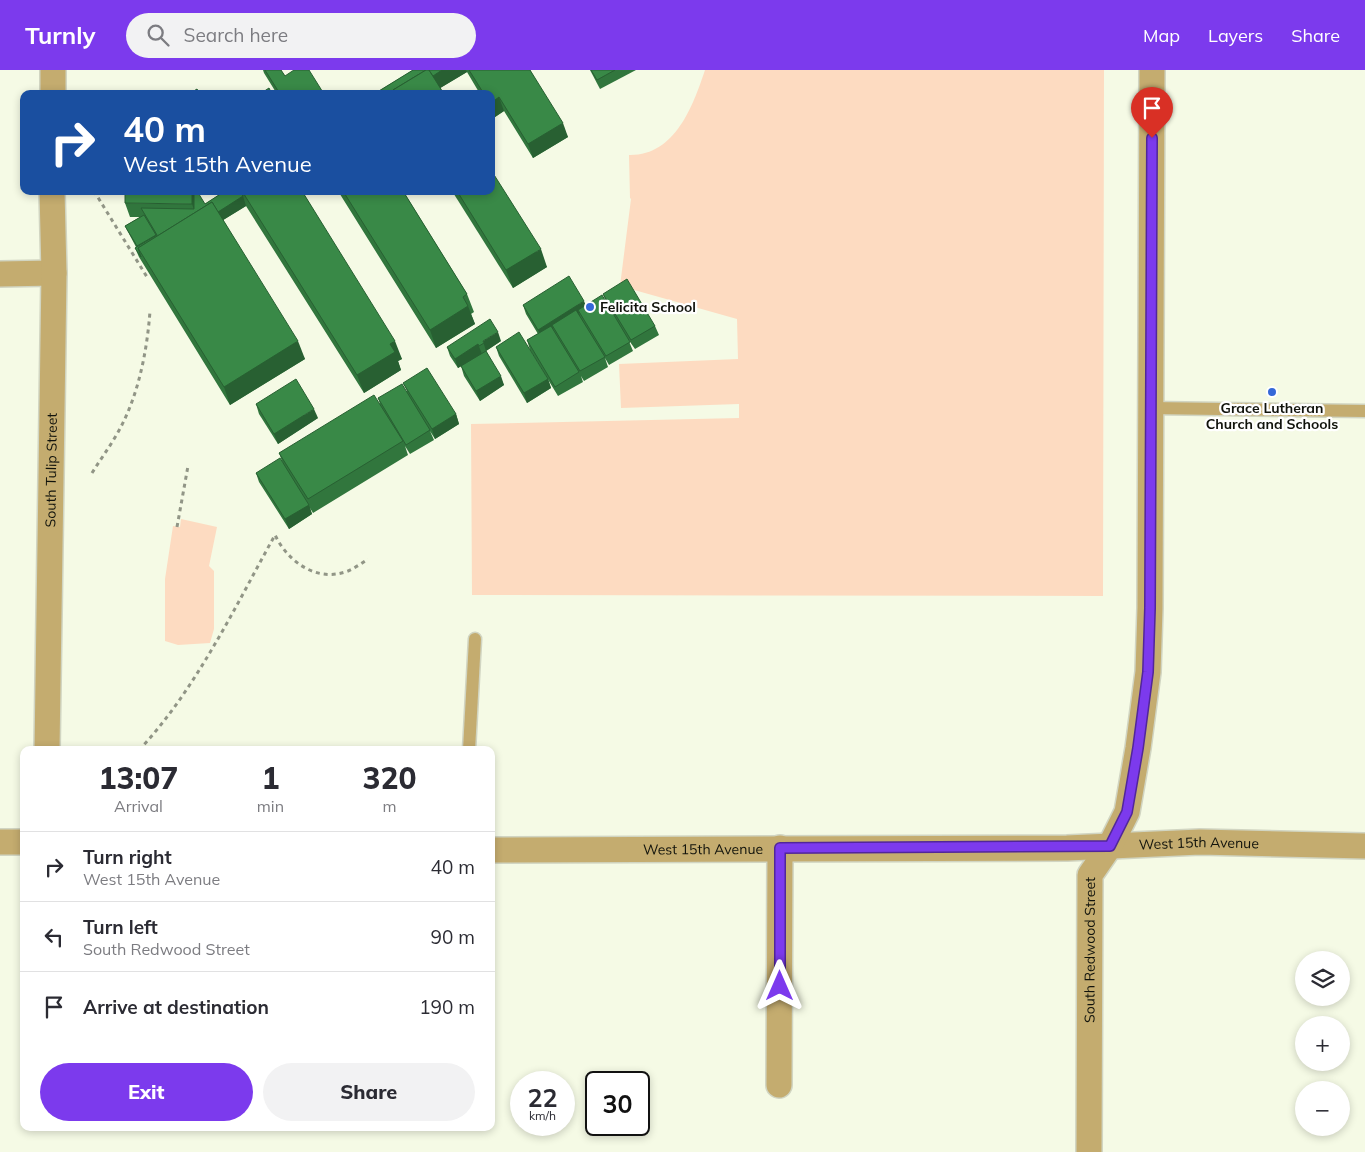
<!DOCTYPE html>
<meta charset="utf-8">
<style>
body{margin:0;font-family:Mulish,sans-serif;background:#f2f2f3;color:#2b2b33;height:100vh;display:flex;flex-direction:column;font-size:19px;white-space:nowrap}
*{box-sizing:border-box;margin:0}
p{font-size:16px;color:#7c7c81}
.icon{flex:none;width:28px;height:28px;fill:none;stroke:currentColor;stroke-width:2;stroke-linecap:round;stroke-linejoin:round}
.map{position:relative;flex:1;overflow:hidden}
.drawer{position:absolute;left:20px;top:676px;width:475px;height:385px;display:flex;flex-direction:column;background:#fff;border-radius:10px;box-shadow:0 2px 8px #0003}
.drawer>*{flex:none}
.hud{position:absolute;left:20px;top:20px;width:475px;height:105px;border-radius:10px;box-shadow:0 2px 8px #0003;background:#1a4fa0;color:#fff;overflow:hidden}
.buttons{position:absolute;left:1295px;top:881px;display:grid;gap:10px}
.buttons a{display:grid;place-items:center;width:55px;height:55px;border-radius:50%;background:#fff;box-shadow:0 2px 8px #0003;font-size:25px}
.speed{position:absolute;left:510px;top:1001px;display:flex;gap:10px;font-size:25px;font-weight:700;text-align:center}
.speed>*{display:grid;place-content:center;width:65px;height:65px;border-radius:50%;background:#fff;box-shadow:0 2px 8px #0003;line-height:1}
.speed small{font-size:12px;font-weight:400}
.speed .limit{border:2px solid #111;border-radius:8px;background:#fff;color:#111}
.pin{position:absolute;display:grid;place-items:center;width:42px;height:42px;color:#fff;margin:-51px -21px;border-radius:50% 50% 50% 0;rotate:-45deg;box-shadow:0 0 5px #0007}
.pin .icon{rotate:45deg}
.me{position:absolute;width:55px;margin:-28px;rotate:0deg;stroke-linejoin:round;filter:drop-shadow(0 0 4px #0008)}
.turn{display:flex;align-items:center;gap:18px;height:105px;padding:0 20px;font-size:22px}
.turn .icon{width:65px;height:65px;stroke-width:2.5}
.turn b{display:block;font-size:35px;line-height:42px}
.eta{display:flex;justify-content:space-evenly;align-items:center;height:85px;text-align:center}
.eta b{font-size:30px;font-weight:800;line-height:35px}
.button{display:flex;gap:10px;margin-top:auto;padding:10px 20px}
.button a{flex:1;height:58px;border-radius:30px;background:#7c3aed;color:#fff;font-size:20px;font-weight:800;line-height:58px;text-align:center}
.button a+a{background:#f2f2f3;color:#2b2b33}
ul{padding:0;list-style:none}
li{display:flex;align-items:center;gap:15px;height:70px;padding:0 20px;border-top:1px solid #e1e1e2}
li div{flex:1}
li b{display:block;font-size:19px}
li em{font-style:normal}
header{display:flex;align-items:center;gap:30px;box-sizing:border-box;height:70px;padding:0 25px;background:#7c3aed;color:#fff}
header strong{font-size:24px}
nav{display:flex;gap:28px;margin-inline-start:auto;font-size:18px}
.search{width:350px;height:45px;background:#f2f2f3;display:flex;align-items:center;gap:12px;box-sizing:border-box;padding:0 18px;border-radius:28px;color:#7c7c81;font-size:19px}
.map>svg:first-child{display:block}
</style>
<header>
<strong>Turnly</strong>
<div class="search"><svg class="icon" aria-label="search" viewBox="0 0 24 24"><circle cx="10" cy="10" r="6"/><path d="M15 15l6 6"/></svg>Search here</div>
<nav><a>Map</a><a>Layers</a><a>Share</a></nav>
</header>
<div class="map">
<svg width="1365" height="1082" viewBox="0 0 1365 1082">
<rect width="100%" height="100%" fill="#f5fae5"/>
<g fill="#fddbc1">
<path d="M705,0h399l-1,526 -631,-1 -1,-171 268,-6v-14l-118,4 -2,-44 119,-5 -1,-40 -117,-33 11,-87 -1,-1 -1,-43c46,1 64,-49 76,-85z"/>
<path d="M181,449l36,8 -8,39 5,5v58l-4,14 -32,2 -13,-4v-62l8,-53 7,1z"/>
</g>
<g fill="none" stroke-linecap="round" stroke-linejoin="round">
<g stroke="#d1d5c2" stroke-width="15">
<g id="service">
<path d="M1151,338l214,3"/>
<path d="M469,680l6,-111"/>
</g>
</g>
<g stroke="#d1d5c2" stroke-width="28">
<g id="minor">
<path d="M53,24v-24"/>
<path d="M0,204l54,-1"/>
<path id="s1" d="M47,680l7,-477 -2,-82"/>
<path d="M0,772h24"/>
<path id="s2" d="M491,780l576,-2 133,-6 165,4"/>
<path d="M779,1015l1,-237"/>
<path id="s3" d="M1089,1082l1,-277 20,-29 17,-34 11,-64 10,-76 2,-64 2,-538"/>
</g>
</g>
<g stroke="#919586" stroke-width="3" stroke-dasharray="4 4" stroke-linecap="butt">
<path d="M94,121l53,86"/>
<path d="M92,403c8,-13 17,-25 25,-39 21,-36 30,-82 33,-123"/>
<path d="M177,457l11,-61"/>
<path d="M139,680c56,-59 96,-143 136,-215 13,27 42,48 73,36 7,-3 14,-8 20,-12"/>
</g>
<use href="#service" stroke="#c4ac6f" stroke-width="12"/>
<use href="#minor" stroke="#c4ac6f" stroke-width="25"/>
</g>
<g fill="#31763d">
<path d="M263,0h18l4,6 39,18h-47l-13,-21z"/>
<path d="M413,0h117l38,67 -35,21 -29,-47 -9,6 -4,-6v-17h-11l-13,-22 -27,16 4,6h-70z"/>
<path d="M590,0h46l-36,19z"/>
<path d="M225,121h77l100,168 -4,2 3,9 -37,23 -118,-187 -23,14 82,139 -75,46 -91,-148 -4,-9 1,-1 -9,-17 -2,-4 15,-9h-10l-5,-14 80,1z"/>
<path d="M338,121h65l64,103 7,18 -3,2 4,10 -39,24z"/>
<path d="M452,121h39l56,76 -34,21z"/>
<path d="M603,224l52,32 4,9 -24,14 -7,-10 5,12 -24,14 -4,-7 3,9 -24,14 -3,-5 2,6 -25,14 -28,-46 -3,-10 11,-6 -12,-20 -3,-9h63l20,-3z"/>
<path d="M501,271l-15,10 1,2 17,32 -24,16 -16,-25 -3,-10 21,-12 -24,14 -8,-12 -3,-9z"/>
<path d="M496,277l52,32 3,9 -24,15 -28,-47z"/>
<path d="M403,313l53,31 3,10 -24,15 -5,-8 4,9 -24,14 -5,-8 3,9 -95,58 -3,-5 2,6 -23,15 -30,-47 -3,-9 27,-9 -4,-11 101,-49 -2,-6 29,-7z"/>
<path d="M256,334l62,14 -40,26 -19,-30z"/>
</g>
<g fill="#286032">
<path d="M442,0h24l1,2 -30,18 -5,-13z"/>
<path d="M499,27l5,14 -9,6 -4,-10v-4z"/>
<path d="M563,53l5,14 -35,21 -5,-14z"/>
<path d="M192,121h5v27l-5,-14z"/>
<path d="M243,126l3,10 -26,16 -4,-9z"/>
<path d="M541,179l6,18 -34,21 -7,-18z"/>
<path d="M584,231l4,10 -10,-1 2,6 -28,9 2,7 -12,7 -4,-9z"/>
<path d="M468,236l7,18 -39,24 -6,-18z"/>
<path d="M498,262l3,9 -15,10 -3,-10z"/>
<path d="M298,271l7,18 -75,46 -6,-18z"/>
<path d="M395,271l7,18 -4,2 3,9 -37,23 -7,-18 33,-31z"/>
<path d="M478,274l4,10 -24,14 -3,-9z"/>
<path d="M501,306l3,9 -24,16 -4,-10z"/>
<path d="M548,309l3,9 -24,15 -3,-10z"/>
<path d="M314,339l4,9 -40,26 -4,-10z"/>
<path d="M456,344l3,10 -24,15 -3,-10z"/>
<path d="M309,435l3,9 -23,15 -4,-10z"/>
</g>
<g fill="#398947" stroke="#286032">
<path d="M265,0h16l4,6 9,-6h15l15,24h-44z"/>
<path d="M413,0h13l-33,20 2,4h-21z"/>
<path d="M426,0h3l15,24h-49l-2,-4z"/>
<path d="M429,0h13l-9,6z"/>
<path d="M469,0h61l33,53 -35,21 -29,-47 -8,6v-9h-7z"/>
<path d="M591,0h24l-18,10z"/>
<path d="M269,18l3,6h-12z"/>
<path d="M197,19l3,5h-11z"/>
<path d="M491,100l50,79 -35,21 -49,-79h34z"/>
<path d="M125,121h67v13l-67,-1z"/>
<path d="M194,121h3l8,13 20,-13h15l3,5 -25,16 -6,-10 -74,46 3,9 -6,-9 22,-13 -16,-27 53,1z"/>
<path d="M242,121h60l93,150 -5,3 5,8 -38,23z"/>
<path d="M343,121h60l64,103 -4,3 5,9 -38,24z"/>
<path d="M212,132l86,139 -74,46 -86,-139z"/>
<path d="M144,145l12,20 -19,11 -12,-20z"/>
<path d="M569,206l15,25 -46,29 -15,-25z"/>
<path d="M627,209l28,47 -24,14 -28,-46z"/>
<path d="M602,225l28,47 -24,14 -28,-46z"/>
<path d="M576,240l29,47 -25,14 -28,-46z"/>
<path d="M490,249l8,13 -15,9 1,2 -5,3 -1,-2 -23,15 -8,-12z"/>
<path d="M551,256l28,46 -24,15 -28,-47z"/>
<path d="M519,262l29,47 -24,14 -28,-46z"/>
<path d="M486,281l15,25 -25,15 -15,-25z"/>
<path d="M427,298l29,46 -24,15 -29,-46z"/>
<path d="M296,309l18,30 -40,25 -18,-30z"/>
<path d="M402,314l28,46 -24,15 -28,-47z"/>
<path d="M374,325l29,46 -95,58 -29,-46z"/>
<path d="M280,388l29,47 -24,14 -29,-46z"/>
</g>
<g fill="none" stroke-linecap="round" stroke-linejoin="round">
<g stroke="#51269a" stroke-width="12">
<path id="route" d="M780,916v-138l330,-2 17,-34 11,-64 10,-76 2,-64 2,-470"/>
</g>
<use href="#route" stroke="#7c3aed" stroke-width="9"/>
</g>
<g fill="#3568d8" stroke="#fff" stroke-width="2">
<circle cx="590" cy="237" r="5"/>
<circle cx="1272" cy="322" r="5"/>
</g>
<g text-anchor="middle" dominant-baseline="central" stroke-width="4.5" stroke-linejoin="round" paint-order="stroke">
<g font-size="14" font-weight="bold" fill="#11130c" stroke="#fff" text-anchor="start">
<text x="600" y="237">Felicita School</text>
<text x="1272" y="338" text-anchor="middle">Grace Lutheran<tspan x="1272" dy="16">Church and Schools</tspan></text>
</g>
<g font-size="14" fill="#11130c" stroke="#fff">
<text stroke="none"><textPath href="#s1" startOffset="280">South Tulip Street</textPath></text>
<text stroke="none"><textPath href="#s2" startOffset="708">West 15th Avenue</textPath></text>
<text stroke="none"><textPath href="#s2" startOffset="212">West 15th Avenue</textPath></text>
<text stroke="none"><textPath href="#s3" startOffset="202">South Redwood Street</textPath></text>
</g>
</g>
</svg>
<div class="buttons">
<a><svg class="icon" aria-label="layers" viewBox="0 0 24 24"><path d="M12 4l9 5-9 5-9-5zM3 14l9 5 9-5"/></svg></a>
<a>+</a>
<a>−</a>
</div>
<div class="speed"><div>22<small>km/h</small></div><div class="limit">30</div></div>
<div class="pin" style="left:1152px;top:68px;background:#d93025"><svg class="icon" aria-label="arrive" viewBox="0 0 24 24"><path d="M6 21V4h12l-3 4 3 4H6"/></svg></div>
<svg class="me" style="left:780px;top:916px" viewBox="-20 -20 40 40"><path d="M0-17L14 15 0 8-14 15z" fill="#7c3aed" stroke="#fff" stroke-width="4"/></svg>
<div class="hud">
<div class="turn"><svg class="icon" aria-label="right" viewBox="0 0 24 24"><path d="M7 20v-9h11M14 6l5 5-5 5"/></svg><div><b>40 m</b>West 15th Avenue</div></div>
</div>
<section class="drawer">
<div class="eta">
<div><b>13:07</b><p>Arrival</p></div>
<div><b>1</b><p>min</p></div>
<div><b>320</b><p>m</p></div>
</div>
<ul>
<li><svg class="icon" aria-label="right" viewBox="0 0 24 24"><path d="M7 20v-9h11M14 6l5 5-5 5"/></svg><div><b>Turn right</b><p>West 15th Avenue</p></div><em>40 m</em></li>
<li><svg class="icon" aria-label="left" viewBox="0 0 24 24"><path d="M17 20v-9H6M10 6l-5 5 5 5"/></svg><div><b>Turn left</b><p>South Redwood Street</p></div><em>90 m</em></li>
<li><svg class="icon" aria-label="arrive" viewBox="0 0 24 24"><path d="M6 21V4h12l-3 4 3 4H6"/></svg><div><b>Arrive at destination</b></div><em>190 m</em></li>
</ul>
<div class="button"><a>Exit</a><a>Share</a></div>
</section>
</div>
